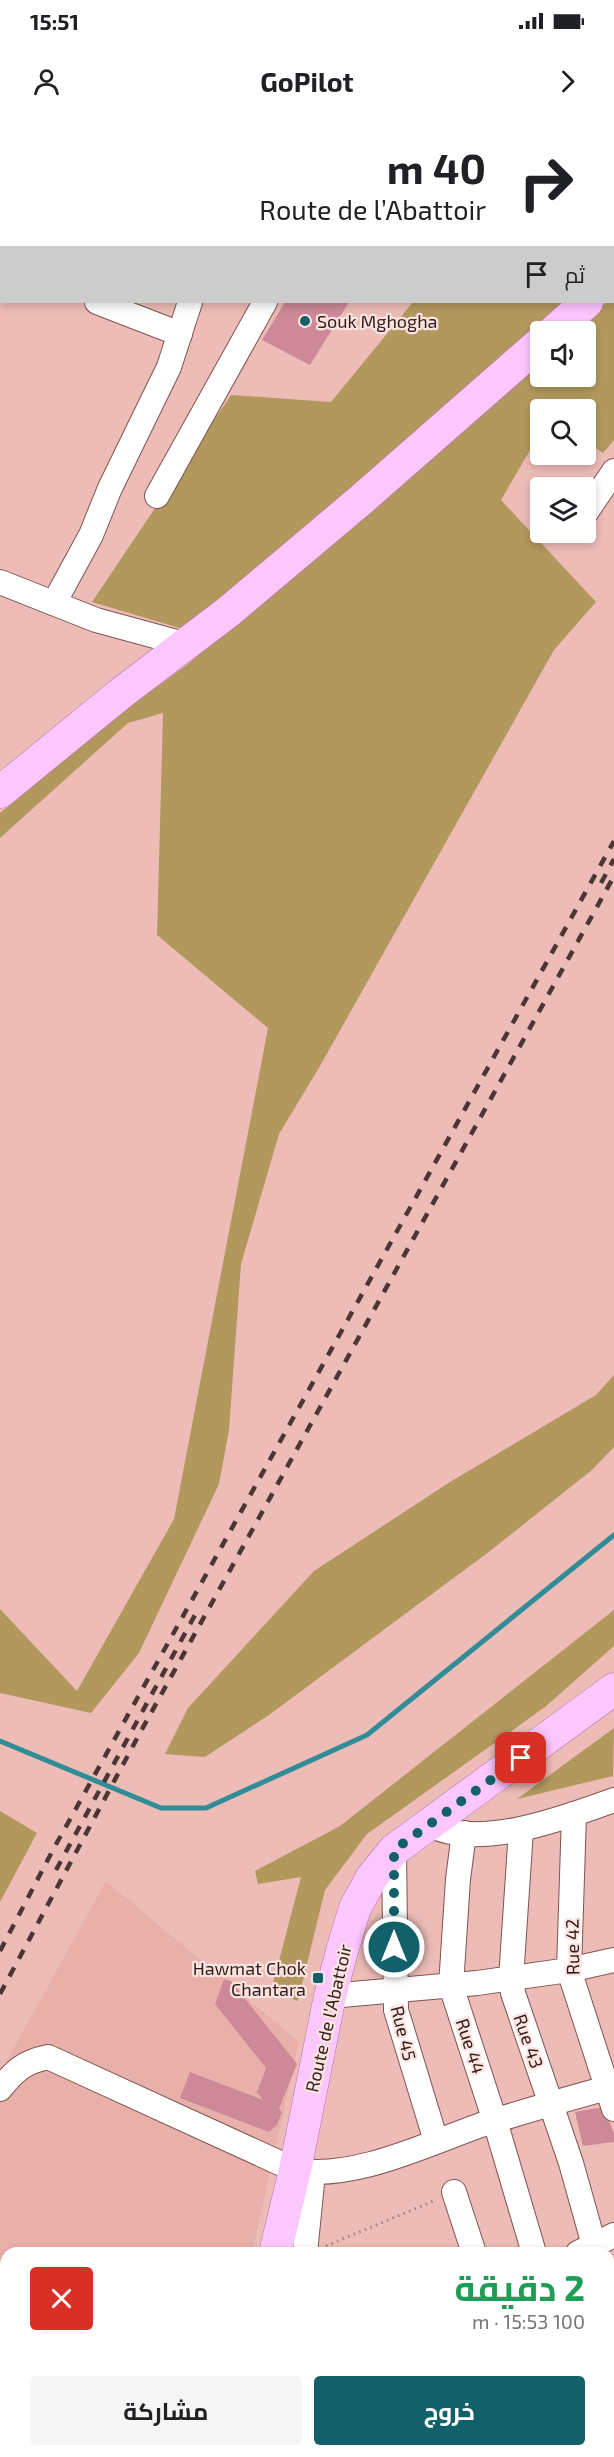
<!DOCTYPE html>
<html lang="ar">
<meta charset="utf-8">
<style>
body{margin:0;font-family:"Exo 2",Cairo,sans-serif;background:#f6f6f6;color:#202124;direction:rtl;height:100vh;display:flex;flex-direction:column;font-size:22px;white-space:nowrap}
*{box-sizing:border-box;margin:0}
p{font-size:20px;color:#757577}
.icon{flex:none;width:33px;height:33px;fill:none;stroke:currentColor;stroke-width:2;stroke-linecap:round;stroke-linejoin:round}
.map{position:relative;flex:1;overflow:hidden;direction:ltr}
.drawer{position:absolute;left:0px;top:2127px;width:615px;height:210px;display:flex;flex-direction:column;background:#fff;border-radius:18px 18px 0 0;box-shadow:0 3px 9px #0003;direction:rtl}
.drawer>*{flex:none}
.banner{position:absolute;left:0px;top:0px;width:615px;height:183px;box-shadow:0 3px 9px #0003;direction:rtl;background:#fff;color:#202124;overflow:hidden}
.fabs{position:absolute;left:530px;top:201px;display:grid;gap:12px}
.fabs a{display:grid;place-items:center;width:66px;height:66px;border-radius:6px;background:#fff;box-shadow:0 3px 9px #0003;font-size:30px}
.pin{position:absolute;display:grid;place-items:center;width:51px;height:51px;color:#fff;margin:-26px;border-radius:12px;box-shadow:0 3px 9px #0006}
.me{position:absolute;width:66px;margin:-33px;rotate:0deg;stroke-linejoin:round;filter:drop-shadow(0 0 4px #0008)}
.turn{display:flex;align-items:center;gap:21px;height:126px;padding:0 30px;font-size:27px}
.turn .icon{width:78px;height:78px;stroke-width:2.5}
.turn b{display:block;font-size:42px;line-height:51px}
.then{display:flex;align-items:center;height:57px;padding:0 30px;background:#0003;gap:12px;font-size:22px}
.round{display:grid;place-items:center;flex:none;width:63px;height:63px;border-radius:6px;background:#f6f6f6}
.summary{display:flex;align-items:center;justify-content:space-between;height:102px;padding:0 30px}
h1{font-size:36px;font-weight:700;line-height:45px;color:#1e9e55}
.action{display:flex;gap:12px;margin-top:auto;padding:12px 30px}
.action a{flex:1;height:69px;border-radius:6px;background:#12616a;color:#fff;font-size:24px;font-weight:700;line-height:69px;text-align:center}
.action a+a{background:#f6f6f6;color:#202124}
.status{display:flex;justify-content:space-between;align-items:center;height:42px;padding:0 30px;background:#fff;direction:ltr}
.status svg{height:16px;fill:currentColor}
header{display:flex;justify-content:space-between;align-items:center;height:78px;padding:0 30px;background:#fff;font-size:27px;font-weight:700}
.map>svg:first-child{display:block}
</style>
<div class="status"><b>15:51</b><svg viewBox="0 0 49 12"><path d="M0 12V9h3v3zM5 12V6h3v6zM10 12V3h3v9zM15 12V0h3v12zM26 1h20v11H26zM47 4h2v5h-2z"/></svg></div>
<header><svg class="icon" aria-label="forward" viewBox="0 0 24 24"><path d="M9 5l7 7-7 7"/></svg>GoPilot<svg class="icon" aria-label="person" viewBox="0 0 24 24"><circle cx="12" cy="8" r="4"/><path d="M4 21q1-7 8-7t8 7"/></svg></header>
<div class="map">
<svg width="614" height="2337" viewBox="0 0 614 2337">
<rect width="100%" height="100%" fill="#edbcb7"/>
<path fill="#e9b0a9" d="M106,1761l193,161 -47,211h-246v198h317l5,6h-328v-384z"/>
<g fill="#b3985e">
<path d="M434,0h180v137v-135l-182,-1z"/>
<path d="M614,175v145l-11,13 -18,-12v-31h-45v23l-39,67 95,102 -42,48 -234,416 -41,68 -38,130 -12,166 -10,54 -80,169 -48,60 -91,-20v-84l77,82 97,-172 94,-491 -111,-93 6,-222 -35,10 -128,115v-25l119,-99 68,-49 353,-306v17h45v-44l-13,-1 35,-29h7z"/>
<path d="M413,182h151l-138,122 -243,205 -91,-27 139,-207 100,7z"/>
<path d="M614,1255v72l-22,23 -102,81 -221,164 -64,42 -40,-3 23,-46 126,-137 136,-89 146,-87z"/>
<path d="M614,1490v36l-69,61 -178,127 -42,56 -27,111 -27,-10 30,-114 -43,7 -3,-13 85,-45z"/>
<path d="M614,1608l-1,48 -96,23z"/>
<path d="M0,1691l37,22 -37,69z"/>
</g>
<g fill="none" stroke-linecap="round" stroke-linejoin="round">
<path stroke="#318c97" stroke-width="5" d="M0,1621l161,67h45l161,-73 247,-200"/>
</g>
<g fill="#cd8997">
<path d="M285,182h64l-39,63 -48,-25z"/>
<path d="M224,1859l7,2 66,83 -18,45 3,3 -5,13 -8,7 -89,-34 10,-26 73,28 -6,-8 9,-24 -51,-64z"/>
<path d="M604,1987l10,27v8l-31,4 -8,-34z"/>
<path d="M6,2178v106l-6,-3v-90z"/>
<path d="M264,2331h86l7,2 -1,4h-93z"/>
</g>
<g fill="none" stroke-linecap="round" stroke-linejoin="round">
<g stroke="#7f5450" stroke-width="26">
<g id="minor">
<path d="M76,0l1,2"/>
<path d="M125,0l13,2"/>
<path d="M8,2l2,-2"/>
<path d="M172,2l1,-2"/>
<path d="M400,2v-2"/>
<path d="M0,163l2,-1"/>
<path d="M97,182l83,32"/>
<path d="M157,376l108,-194"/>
<path d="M585,394l29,-43"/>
<path d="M0,462l96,38 88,24"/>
<path d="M54,483l37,-68 19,-47 59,-121 21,-65"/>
<path d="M574,1694l-5,156 45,139"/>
<path d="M428,1704c50,27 136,-6 186,-24"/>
<path d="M521,1710l-10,149 2,14 58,170 23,82"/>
<path d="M464,1713l-6,46 -7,107 44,135 39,132"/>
<path d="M394,1730l2,160 40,131"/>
<path d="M330,1876l147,-13 92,-13 45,-10"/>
<path d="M0,1969c14,-18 24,-27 48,-32l247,113c57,11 132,-26 186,-45 44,-14 89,-27 133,-39"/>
<path d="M454,2072l20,61"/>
<path d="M305,2133l8,-80"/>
<path d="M578,2133l36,-18"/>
<path d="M0,2299l6,2"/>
<path d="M609,2328l5,7"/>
<path d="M89,2331l17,6"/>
<path d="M538,2331l3,6"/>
</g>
</g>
<g stroke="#b372ae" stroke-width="33">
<g id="major">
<path d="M553,212l34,-30"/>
<path d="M0,672l120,-98 108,-82 134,-113 178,-156"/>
<path d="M275,2133l20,-83 35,-174 12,-45 13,-43 17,-31 22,-27 220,-161"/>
<path d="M226,2337l1,-6"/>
</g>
</g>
<g stroke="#a5807c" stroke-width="3" stroke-dasharray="1.5 4.5" stroke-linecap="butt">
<path d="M326,2126l110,-46"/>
<path d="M499,2337l12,-6"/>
</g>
<use href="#minor" stroke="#fff" stroke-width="24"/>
<use href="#major" stroke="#fcc6fe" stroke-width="32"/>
<g stroke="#4c3633" stroke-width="4.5" stroke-dasharray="10 10" stroke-linecap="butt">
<path d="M601,763l13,-24"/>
<path d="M56,1750l139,-255"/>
<path d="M0,1831l54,-103 560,-1007"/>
<path d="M0,1874l141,-263 473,-855"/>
</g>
</g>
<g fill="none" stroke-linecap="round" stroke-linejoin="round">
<path stroke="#12616a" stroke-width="10" stroke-dasharray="0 18" d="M394,1827v-97l127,-92"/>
</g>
<g fill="#12616a" stroke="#fde4e1" stroke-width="2">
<circle cx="305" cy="201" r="6"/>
<rect x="312" y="1852" width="12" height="12" rx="3"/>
</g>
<g text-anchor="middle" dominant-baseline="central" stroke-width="4.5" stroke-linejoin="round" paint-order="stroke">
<g font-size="18" fill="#2f1d1b" stroke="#fde4e1" text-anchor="start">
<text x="317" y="201">Souk Mghogha</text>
<text x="306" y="1848" text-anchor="end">Hawmat Chok<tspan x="306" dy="21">Chantara</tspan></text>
</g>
<g font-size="18" fill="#2f1d1b" stroke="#fde4e1">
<text transform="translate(572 1827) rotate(-91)">Rue 42</text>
<text transform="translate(328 1898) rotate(-77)">Route de l’Abattoir</text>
<text transform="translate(404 1913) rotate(76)">Rue 45</text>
<text transform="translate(529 1921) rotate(71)">Rue 43</text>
<text transform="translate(471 1926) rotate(72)">Rue 44</text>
</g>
</g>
</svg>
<div class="fabs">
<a><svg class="icon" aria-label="sound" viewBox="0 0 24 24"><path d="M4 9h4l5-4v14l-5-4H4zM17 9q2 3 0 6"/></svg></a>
<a><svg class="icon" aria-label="search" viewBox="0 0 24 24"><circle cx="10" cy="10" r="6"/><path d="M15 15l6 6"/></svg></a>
<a><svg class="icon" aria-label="layers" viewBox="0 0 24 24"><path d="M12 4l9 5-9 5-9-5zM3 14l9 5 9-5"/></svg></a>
</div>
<div class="pin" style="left:521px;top:1638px;background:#d93025"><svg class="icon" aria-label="arrive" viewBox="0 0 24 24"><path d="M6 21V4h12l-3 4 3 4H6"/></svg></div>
<svg class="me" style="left:394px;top:1827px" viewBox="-20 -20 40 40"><circle r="17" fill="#12616a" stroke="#fff" stroke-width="3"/><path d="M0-11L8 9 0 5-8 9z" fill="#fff"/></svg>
<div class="banner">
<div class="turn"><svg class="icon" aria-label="right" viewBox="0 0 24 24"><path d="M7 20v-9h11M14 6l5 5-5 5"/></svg><div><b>40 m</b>Route de l’Abattoir</div></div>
<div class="then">ثم<svg class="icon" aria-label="arrive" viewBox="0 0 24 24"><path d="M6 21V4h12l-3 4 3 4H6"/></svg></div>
</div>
<section class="drawer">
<div class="summary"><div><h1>2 دقيقة</h1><p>100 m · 15:53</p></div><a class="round" style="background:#d93025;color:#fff"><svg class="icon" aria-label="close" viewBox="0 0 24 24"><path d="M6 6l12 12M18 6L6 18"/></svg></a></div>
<div class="action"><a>خروج</a><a>مشاركة</a></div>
</section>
</div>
